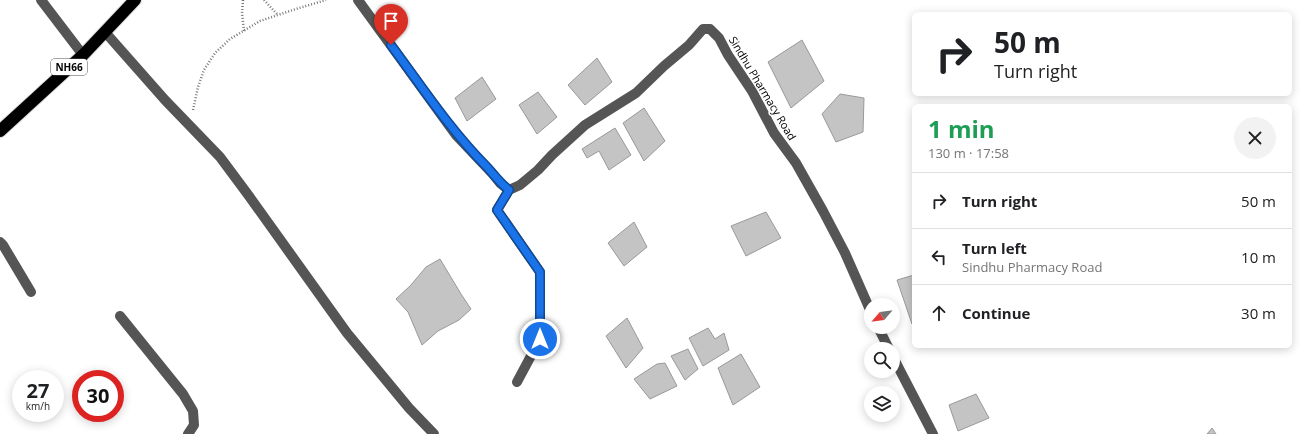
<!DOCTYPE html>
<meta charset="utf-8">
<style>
body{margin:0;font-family:"Open Sans",sans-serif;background:#f2f2f2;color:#202124;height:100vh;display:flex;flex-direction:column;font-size:15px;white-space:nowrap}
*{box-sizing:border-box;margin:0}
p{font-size:13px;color:#757577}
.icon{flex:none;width:22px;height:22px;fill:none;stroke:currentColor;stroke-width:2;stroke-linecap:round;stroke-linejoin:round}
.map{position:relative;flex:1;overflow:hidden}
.sheet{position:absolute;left:912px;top:104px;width:380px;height:244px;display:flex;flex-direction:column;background:#fff;border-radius:6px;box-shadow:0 2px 10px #0003}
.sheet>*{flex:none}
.banner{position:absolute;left:912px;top:12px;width:380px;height:84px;border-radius:6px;box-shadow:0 2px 10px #0003;background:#fff;color:#202124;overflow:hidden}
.needle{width:26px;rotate:242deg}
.tools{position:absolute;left:864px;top:298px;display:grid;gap:8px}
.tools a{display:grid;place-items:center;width:36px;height:36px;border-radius:50%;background:#fff;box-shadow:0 2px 10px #0003;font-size:20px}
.speed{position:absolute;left:12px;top:370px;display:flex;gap:8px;font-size:20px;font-weight:700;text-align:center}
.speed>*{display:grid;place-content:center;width:52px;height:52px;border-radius:50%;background:#fff;box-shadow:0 2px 10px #0003;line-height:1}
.speed small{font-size:10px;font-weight:400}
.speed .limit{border:6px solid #d22;background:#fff;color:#111}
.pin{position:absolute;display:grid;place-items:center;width:34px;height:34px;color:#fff;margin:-41px -17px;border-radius:50% 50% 50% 0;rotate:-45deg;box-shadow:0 0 4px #0007}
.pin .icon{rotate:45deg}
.me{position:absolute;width:44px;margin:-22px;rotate:0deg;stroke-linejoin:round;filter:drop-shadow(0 0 3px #0008)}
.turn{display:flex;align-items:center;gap:14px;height:84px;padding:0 16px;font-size:18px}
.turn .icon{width:52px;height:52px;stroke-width:2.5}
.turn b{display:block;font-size:28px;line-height:34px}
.round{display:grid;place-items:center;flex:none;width:42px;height:42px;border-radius:21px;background:#f2f2f2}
.headline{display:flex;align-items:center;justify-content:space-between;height:68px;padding:0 16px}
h1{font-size:24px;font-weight:700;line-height:30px;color:#1e9e55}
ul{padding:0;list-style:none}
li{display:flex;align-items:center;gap:12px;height:56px;padding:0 16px;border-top:1px solid #e0e0e0}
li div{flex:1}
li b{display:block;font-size:15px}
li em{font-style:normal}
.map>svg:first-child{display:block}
</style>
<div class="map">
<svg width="1304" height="434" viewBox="0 0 1304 434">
<rect width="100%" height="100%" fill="#fff"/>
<g fill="#c4c4c4" stroke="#999">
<path d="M802,40l22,41 -33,27 -23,-46z"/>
<path d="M597,58l15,24 -27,23 -17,-20z"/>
<path d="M482,77l14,22 -29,22 -12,-23z"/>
<path d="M538,92l19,25 -20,17 -18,-29z"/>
<path d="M840,94l24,4 -1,34 -27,10 -14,-28z"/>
<path d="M644,108l21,33 -21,20 -21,-38z"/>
<path d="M615,128l16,27 -22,15 -10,-19 -12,7 -5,-9z"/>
<path d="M766,212l15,26 -35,18 -15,-30z"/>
<path d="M634,222l13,25 -23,19 -16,-23z"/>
<path d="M440,259l21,35 10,15 -12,11 -21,11 -16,14 -14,-33 -12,-13 15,-14 15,-18z"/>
<path d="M914,275v47l-2,2 -15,-44z"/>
<path d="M627,318l16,30 -17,20 -20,-32z"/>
<path d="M708,328l7,11 9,-6 5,17 -26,16 -14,-28z"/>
<path d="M688,349l10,20 -13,11 -14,-24z"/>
<path d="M741,354l19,33 -27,18 -15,-37z"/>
<path d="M665,363l12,23 -27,13 -16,-20 23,-15z"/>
<path d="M976,394l13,24 -31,13 -9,-26z"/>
<path d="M1212,428l4,6h-9z"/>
</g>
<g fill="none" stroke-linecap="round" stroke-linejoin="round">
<g stroke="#dbdbdb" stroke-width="14">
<path id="highway" d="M0,131l83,-76 52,-55"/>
</g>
<g stroke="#777" stroke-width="2.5" stroke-dasharray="1 2" stroke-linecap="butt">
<path d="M243,0l-1,13 2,18"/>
<path d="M264,0l13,14"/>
<path d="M193,110l5,-23 6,-17 11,-17 15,-14 30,-18 36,-12 30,-9"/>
</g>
<g stroke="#555" stroke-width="10">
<path d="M41,0l42,55"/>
<path d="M358,0l98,135 36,38 8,10 9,7 11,-5 18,-15 14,-15 33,-30 51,-32 28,-27 25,-21 14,-16h7l9,9 9,17 24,36 22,42 22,30 27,48 22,42 26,59"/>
<path d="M105,32l60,68 55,57 29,39 98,137 62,75 25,26"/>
<path d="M509,190l-12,20 43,62v67l-23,43"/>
<path d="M0,242l3,3 28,47"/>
<path d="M120,316l63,78 10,17 1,14 -6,9"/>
<path d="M878,327l11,22"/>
<path d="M893,357l40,77"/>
</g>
<use href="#highway" stroke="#000" stroke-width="12"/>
</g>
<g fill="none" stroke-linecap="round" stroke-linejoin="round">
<g stroke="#114b97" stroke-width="10">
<path id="route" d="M391,45c31,42 60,86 97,123 7,8 12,15 21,22l-12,20 43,62v67"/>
</g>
<use href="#route" stroke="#1a73e8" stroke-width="7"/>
</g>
<g text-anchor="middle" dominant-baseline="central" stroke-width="3" stroke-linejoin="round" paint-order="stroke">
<rect fill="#fff" stroke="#4c4c4c" stroke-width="1" x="51" y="59" width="36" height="16" rx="3"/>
<g font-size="10" font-weight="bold" fill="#000">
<text x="69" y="67">NH66</text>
</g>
<g font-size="11" fill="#000" stroke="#fff">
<text transform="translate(763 88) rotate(59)">Sindhu Pharmacy Road</text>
</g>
</g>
</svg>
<div class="tools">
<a><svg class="needle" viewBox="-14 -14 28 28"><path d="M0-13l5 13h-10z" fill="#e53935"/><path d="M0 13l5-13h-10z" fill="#757577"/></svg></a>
<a><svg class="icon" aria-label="search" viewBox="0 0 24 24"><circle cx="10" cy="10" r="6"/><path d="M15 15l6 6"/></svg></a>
<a><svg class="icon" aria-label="layers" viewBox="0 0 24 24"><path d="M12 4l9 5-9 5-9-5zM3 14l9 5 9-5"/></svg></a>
</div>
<div class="speed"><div>27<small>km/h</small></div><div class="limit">30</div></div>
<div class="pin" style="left:391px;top:45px;background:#d93025"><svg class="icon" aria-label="arrive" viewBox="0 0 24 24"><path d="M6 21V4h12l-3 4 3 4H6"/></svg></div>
<svg class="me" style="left:540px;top:339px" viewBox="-20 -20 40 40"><circle r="17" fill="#1a73e8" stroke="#fff" stroke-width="3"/><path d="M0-11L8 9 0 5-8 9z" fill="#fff"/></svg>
<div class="banner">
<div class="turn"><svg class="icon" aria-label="right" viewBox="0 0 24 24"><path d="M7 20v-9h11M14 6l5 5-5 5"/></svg><div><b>50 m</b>Turn right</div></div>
</div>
<section class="sheet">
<div class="headline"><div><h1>1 min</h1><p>130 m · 17:58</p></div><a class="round"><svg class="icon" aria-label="close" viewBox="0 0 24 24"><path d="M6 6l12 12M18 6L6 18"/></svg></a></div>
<ul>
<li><svg class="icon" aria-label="right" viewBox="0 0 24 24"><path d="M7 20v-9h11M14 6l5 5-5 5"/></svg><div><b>Turn right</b></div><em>50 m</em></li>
<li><svg class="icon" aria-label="left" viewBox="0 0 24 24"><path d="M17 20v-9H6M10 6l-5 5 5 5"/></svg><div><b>Turn left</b><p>Sindhu Pharmacy Road</p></div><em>10 m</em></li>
<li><svg class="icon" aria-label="ahead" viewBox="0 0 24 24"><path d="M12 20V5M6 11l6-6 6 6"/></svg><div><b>Continue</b></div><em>30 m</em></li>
</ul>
</section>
</div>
